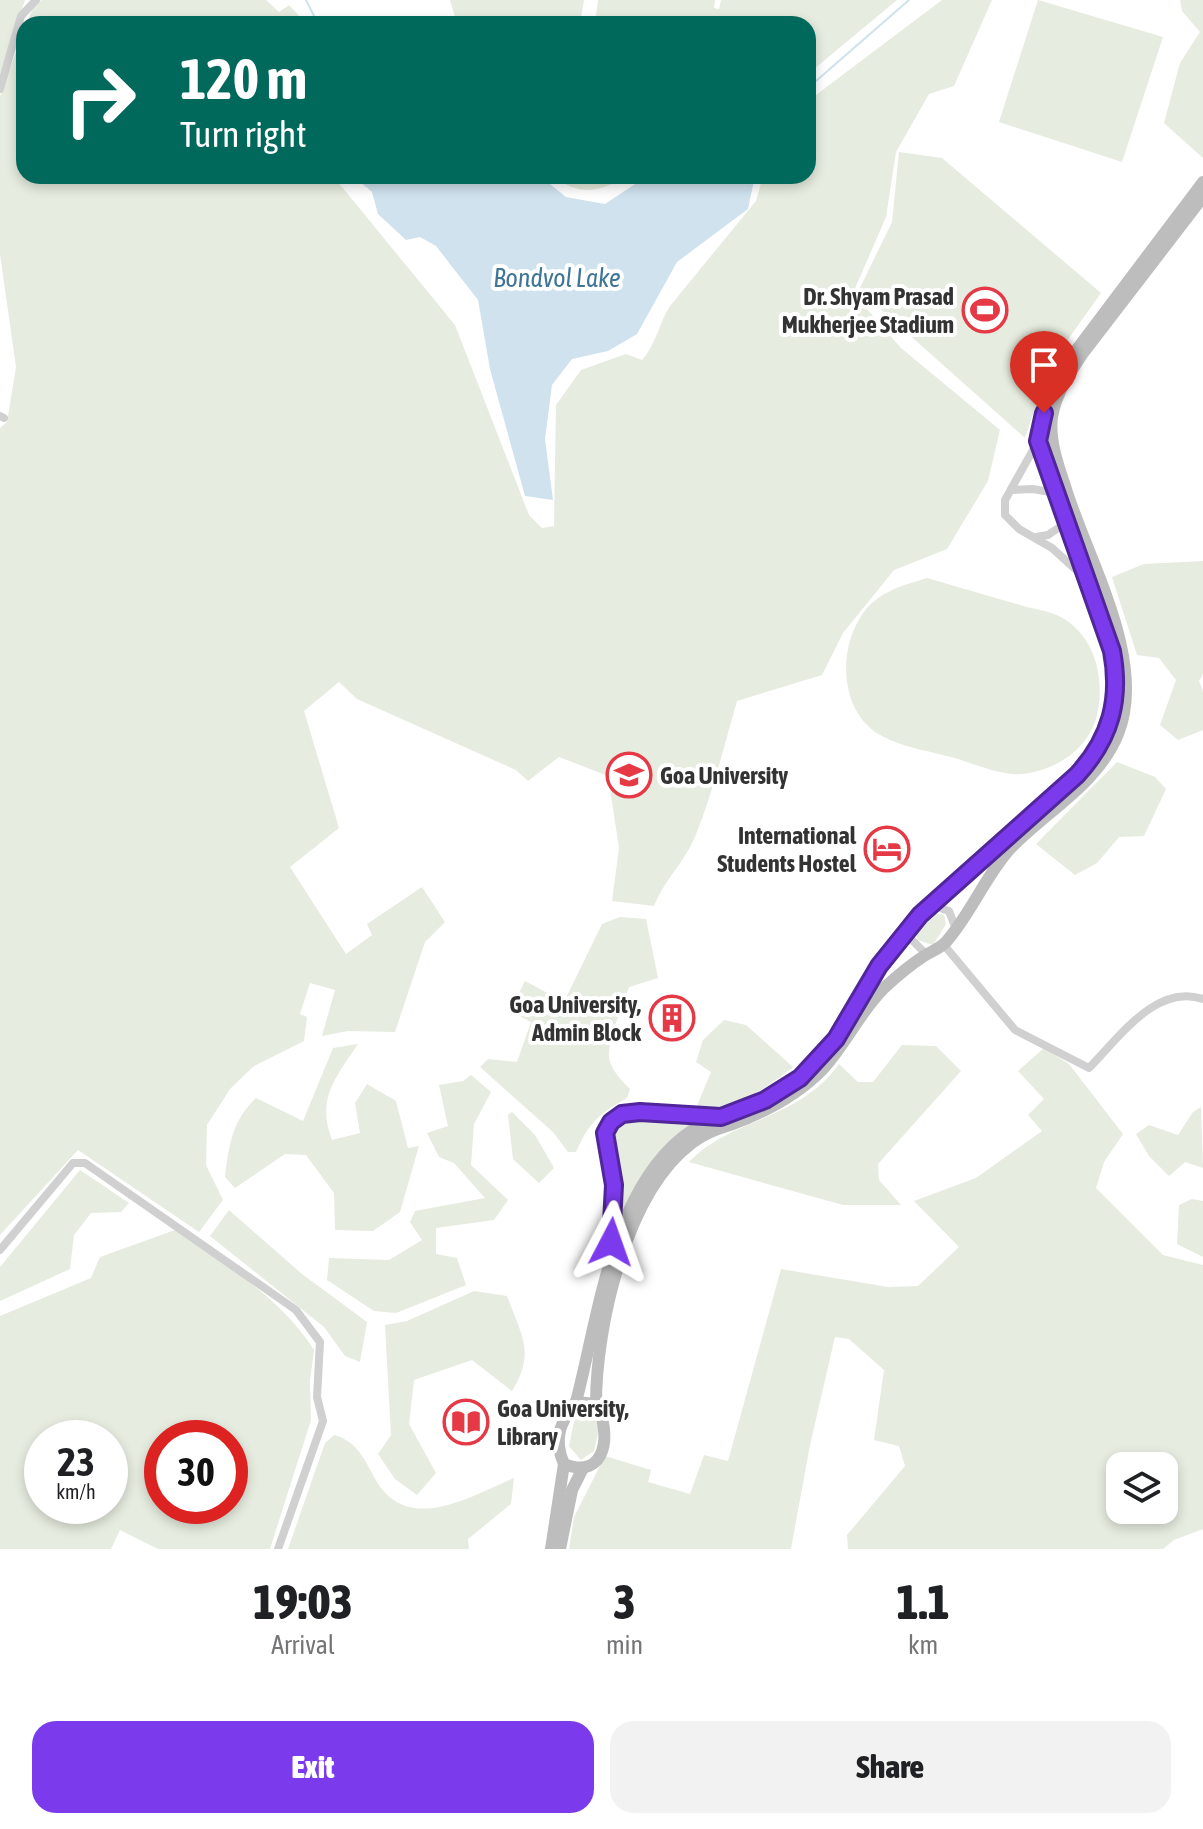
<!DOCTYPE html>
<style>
body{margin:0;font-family:"Asap Condensed",sans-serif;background:#f2f2f2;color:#202124;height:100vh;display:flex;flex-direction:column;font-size:30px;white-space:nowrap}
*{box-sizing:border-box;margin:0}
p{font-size:26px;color:#757577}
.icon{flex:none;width:44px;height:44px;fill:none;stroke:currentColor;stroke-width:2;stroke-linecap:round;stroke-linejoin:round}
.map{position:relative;height:1549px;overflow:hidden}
.details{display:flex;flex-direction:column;background:#fff;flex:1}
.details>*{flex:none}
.hud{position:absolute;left:16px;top:16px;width:800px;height:168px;border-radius:24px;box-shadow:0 4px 12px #0003;background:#00695c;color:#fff;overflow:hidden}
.fabs{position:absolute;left:1106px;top:1452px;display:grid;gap:16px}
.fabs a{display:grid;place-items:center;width:72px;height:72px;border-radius:16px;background:#fff;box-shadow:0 4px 12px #0003;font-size:40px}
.speed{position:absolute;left:24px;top:1420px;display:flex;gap:16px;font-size:40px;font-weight:700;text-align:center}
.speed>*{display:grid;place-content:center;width:104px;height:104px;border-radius:50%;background:#fff;box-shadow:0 4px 12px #0003;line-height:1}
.speed small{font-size:20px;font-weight:400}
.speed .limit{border:12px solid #d22;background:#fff;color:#111}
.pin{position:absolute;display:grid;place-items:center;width:68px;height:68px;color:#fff;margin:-82px -34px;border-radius:50% 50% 50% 0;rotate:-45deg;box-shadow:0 0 8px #0007}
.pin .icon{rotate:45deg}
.me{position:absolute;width:88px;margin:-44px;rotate:4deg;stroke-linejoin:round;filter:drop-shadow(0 0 6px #0008)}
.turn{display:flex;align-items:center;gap:28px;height:168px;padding:0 32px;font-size:36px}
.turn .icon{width:104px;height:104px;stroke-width:2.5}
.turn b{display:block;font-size:56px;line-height:68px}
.eta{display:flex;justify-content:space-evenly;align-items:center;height:136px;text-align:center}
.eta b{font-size:48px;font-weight:800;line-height:56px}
.primary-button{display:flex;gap:16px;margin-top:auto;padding:16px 32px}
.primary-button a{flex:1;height:92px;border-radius:24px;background:#7c3aed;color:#fff;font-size:32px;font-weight:800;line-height:92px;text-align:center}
.primary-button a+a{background:#f2f2f2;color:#202124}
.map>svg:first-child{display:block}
</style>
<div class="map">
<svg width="1203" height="1549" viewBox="0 0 1203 1549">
<rect width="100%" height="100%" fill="#fff"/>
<g fill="#e6ecdf" fill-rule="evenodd">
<path d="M0,0h25l-25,74z"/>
<path d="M42,0h224l13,12 10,-7 18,19h-281l9,-20z"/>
<path d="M450,0h134l-4,24h-123z"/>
<path d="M598,0h117l-1,8 5,1 2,-9h176l-89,74v-50h-213z"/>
<path d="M942,0h50l-38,86 -25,8 -33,58 -10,65 -33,76 48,55 99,82 -12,51 -41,68 -53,21 -51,63 -21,42 -85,26c-13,45 -24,92 -42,136 -11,26 -31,43 -41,69l-42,-5 7,-53 -11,-72 -49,-19 -31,24 -12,-11 -159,-71 -18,-17 -35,29 35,117 -49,39 56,87 26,-19 -5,-11 55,-37 23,35 -20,20 -30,90 -47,-1 -26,5 13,-46 -25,-7 -10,31 7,3 -3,24 -50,25 -24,23 -23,36 -1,40 17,35 -24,32 -121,-82 -78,85v-807l7,-6 9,-55 -16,-113v-158l24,-66v146h309l122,149 74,190 13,13 12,-2 2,-121 25,-35 45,-16 16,6c14,-15 17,-37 28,-54l86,-105 7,-25h45v-75z"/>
<path d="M1038,0l125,37 -41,125 -123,-40z"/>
<path d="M1180,0h23v158l-39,-35 16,-60 20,-31 -18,-21z"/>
<path d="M899,152l43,6 159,135 -52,73 -24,72 -166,-148 33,-68z"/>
<path d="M555,176h71c-24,16 -49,21 -71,0z"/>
<path d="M1203,561v113l-4,7 4,10v39l-25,10 -18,-15 16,-45 -17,-22 -22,-3 -25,-78 32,-13z"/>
<path d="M927,578c31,9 62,18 93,27 13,4 30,6 41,12 36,20 45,66 35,102 -9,30 -38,49 -67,54 -23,5 -48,-7 -71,-14 -23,-7 -54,-11 -76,-23 -47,-25 -45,-100 -10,-133 15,-14 36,-19 55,-25z"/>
<path d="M1117,762l38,15 11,12 -22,47 -25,1 -22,26 -22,12 -39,-31z"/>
<path d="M935,913l9,2 2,9 -13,21 -15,-5 -3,-8 14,-18z"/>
<path d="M620,917l26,2 12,59 -29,9c-6,17 -21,52 -20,70 1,12 13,24 21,32l-3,9c-28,16 -38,24 -51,54h-8l-15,-20 -73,-65 8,-8 29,3 14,-40 -21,-11 15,-30 39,21 38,-78z"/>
<path d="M724,1020l22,5 47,42c-31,24 -56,42 -97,41l15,-36 -15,-10 7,-22z"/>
<path d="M358,1044c-22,33 -42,55 -26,96l28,-7 -5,-30 12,-19 29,17 12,47 11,-2 -19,66 -27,19 -38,-1 -1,-37 -28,-38 -21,-1 -50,34 -10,-11c4,-32 7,-56 31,-79l47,23 30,-73z"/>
<path d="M902,1045l34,1 25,25 -83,93 1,16 22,25h-58l-154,-43c42,-44 109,-41 150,-98l19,18h15z"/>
<path d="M1044,1048l25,16 54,70 -19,28 -8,26 67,67 40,10v264l-29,11 -11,9h-315l-1,-14 58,-69 -6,-20 -25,-6 10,-70 -35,-31 -14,-2 -25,108 -19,104h-222l5,-32 31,-61 46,14 -3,12 42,12 14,-39 24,6 53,-192 107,18 30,-1 41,-39 -45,-46 62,-23 66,-47 -14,-16 16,-16 -26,-28zM1120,1466h44v44h-44z"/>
<path d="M471,1075l20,17 -17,32 -3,41 37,35 -14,20 -58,8v26l21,4 9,27 -70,28 -22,-2 -47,-31 2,-22 60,2 33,-20 -12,-18 5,-11 70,-13 -31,-35 -15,-6 -12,-24 21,-7 -9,-41 24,-4z"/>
<path d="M1201,1107l2,61 -18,-6 -16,14 -20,-20 -13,-22 13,-9 29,10 15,-23z"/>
<path d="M512,1112l23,23 19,33 -15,15 -26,-24 -5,-44z"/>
<path d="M645,1117l61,3 -85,99c0,-32 -17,-62 -4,-94z"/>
<path d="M80,1170l49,33 -8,9 -30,1 -17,22 -4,34 -70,32v-34z"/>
<path d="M1192,1199l11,2v56l-26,-13 2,-39z"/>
<path d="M229,1210l73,64 65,48 -7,40 -15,-6 -21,-29 -114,-91z"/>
<path d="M175,1230c52,36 105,67 139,120l-4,31 1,39 -41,129h-112l-38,-19 -9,19h-111v-233l91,-38 9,-21zM42,1438h68v68h-68zM162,1438h68v68h-68z"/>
<path d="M474,1291l33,5c14,39 29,56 5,95l-40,-31 -58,20 -5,44 27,49 -19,22 -22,-16 -17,-25 13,-19 -6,-110 22,-4z"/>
<path d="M583,1413l10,1 6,15 -5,22 -13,9 -12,-14 6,-29z"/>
<path d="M334,1435c20,5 29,21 38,38 31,65 95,25 142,5l-3,26 -43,35 1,10h-181l37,-106z"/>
</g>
<path fill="#cfe2ee" d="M353,176h187l26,21 39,7 42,-28h108l-7,33 -71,53 -40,72 -29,17 -36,8 -20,26 -7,54 8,61 -28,-4 -35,-127 -12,-69 -42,-54 -16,-9 -14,3 -28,-26 -6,-22z"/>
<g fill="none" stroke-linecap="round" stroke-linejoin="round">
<g stroke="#cfe2ee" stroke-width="2">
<path d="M306,0l12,24"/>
<path d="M808,88l101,-88"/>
</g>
<g stroke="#d0d0d0" stroke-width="8">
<path d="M0,89l21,-73 15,-16"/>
<path d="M0,416l4,2"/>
<path d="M1038,441l-33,59v15l14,14 33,19 33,30"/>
<path d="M1011,490l22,-1 23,4"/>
<path d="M1036,537l12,-2 19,-13"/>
<path d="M932,905l17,6 5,13"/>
<path d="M909,928l1,10 16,16"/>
<path d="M944,945l71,85 74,38c30,-30 67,-85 114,-69"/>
<path d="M611,1249l3,-64 -9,-52c4,-7 9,-16 17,-19 21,-8 69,2 91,3"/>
<path d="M0,1250l73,-87h12l211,147 24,32 -3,55 6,24 -45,128"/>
</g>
<g stroke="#bdbdbd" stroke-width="12">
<path d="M576,1402c22,-83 35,-208 107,-265 40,-32 93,-33 132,-73 40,-41 59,-95 96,-139 15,-17 33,-29 49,-44 39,-36 78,-71 117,-106 34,-37 44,-75 35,-124l-74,-210 10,-41 11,-27 144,-191"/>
<path d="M576,1402l20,2c16,28 11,77 -32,60 -11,-25 -4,-42 12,-62z"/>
<path d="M596,1404c0,-78 30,-212 96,-261 12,-10 26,-14 41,-19 32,-12 64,-29 88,-53 24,-25 38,-58 63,-83 12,-11 26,-23 40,-32 8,-5 15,-7 22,-14 24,-27 38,-63 62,-91 36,-39 89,-65 110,-117 30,-74 -31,-175 -53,-248 -7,-21 -16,-46 -13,-69 4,-24 18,-45 31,-64l120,-156"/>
<path d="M551,1549l13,-85"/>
<path d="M560,1549l12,-59 11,-22"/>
</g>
</g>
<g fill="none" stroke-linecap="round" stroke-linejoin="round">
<g stroke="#51269a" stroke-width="20">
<path id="route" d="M611,1242l3,-57 -9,-52 6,-11 11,-8 18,-2 81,5 44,-17 35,-22 36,-39 43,-73 41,-51 157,-140c34,-37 44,-76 35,-124l-74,-210 6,-28"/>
</g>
<use href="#route" stroke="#7c3aed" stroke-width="14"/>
</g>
<defs>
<g id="stadium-ring" transform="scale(2.3)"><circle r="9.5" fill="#fff" stroke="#e63946" stroke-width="1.5"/><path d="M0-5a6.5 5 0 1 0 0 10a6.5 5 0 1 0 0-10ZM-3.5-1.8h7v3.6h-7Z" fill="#e63946"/></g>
<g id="university-ring" transform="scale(2.3)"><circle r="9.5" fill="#fff" stroke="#e63946" stroke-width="1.5"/><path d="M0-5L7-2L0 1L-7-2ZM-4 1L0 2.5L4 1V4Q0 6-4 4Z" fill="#e63946"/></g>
<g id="hotel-ring" transform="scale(2.3)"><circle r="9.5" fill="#fff" stroke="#e63946" stroke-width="1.5"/><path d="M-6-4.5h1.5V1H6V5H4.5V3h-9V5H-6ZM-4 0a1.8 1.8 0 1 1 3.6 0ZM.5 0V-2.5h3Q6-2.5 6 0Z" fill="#e63946"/></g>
<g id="building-ring" transform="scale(2.3)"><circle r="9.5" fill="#fff" stroke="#e63946" stroke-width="1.5"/><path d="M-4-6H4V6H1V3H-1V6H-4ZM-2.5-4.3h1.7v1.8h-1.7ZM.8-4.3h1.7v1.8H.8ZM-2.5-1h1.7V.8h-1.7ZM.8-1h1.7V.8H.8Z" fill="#e63946"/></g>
<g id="library-ring" transform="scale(2.3)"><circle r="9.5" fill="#fff" stroke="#e63946" stroke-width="1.5"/><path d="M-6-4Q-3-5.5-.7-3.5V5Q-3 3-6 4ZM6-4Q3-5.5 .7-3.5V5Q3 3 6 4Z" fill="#e63946"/></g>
</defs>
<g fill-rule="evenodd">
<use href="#stadium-ring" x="985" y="310"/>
<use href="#university-ring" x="629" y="775"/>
<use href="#hotel-ring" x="887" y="849"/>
<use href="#building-ring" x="672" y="1018"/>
<use href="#library-ring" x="466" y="1422"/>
</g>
<g text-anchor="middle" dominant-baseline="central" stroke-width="8" stroke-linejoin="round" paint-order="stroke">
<g font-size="24" font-weight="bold" fill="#333" stroke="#fff" text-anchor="end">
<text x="954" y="296">Dr. Shyam Prasad<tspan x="954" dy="28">Mukherjee Stadium</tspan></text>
<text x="660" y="775" text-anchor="start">Goa University</text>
<text x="856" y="835">International<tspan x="856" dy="28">Students Hostel</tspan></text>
<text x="641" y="1004">Goa University,<tspan x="641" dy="28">Admin Block</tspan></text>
<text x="497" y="1408" text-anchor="start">Goa University,<tspan x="497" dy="28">Library</tspan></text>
</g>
<g font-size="26" font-style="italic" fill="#3f7597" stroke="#fff">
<text x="557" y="278">Bondvol Lake</text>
</g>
</g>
</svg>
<div class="fabs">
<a><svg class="icon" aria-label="layers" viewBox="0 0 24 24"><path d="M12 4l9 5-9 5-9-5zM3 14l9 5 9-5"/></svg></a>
</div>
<div class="speed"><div>23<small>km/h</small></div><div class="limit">30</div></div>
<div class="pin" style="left:1044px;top:413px;background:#d93025"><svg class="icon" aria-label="arrive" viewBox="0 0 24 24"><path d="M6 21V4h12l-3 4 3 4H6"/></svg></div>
<svg class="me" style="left:611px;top:1242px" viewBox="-20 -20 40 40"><path d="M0-17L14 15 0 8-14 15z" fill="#7c3aed" stroke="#fff" stroke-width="4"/></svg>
<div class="hud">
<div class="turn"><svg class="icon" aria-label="right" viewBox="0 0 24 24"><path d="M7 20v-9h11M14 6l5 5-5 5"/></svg><div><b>120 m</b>Turn right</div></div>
</div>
</div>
<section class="details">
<div class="eta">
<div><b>19:03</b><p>Arrival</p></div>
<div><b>3</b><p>min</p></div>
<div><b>1.1</b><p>km</p></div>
</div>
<div class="primary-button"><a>Exit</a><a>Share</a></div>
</section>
